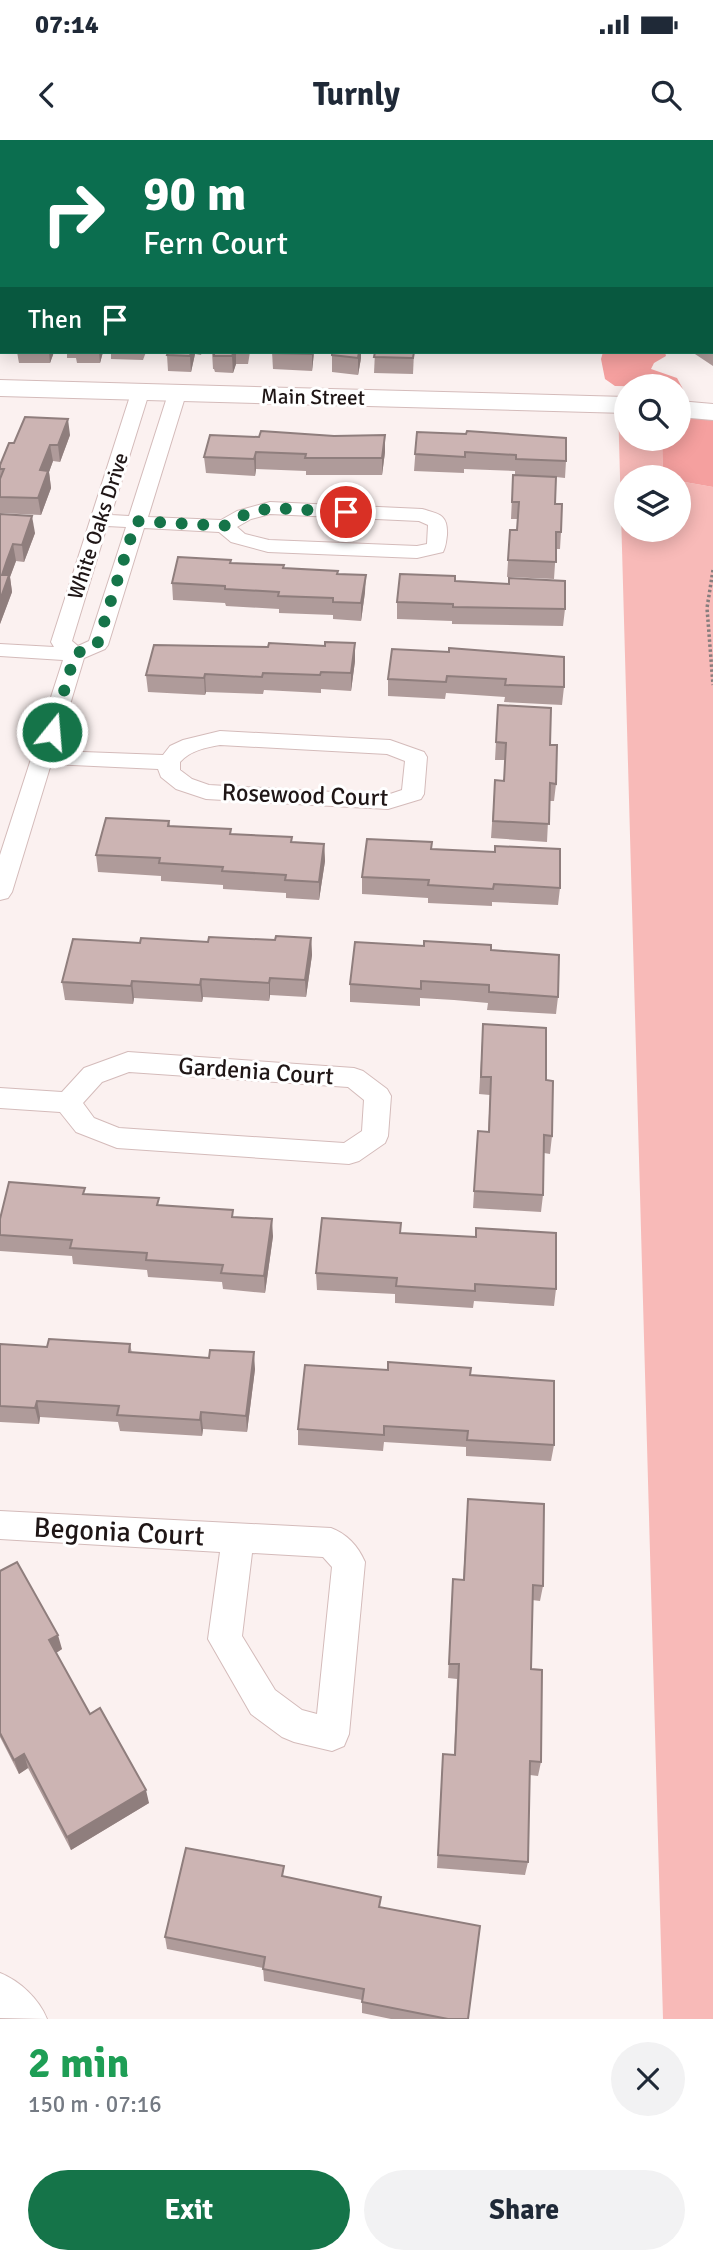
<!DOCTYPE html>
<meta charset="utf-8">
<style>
body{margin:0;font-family:Signika,sans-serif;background:#f2f2f3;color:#1f2937;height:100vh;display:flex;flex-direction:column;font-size:26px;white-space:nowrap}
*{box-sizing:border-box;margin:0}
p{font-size:23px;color:#747a83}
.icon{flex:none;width:38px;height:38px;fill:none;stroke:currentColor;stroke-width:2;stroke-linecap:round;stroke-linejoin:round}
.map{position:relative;height:1879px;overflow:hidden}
.drawer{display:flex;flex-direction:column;background:#fff;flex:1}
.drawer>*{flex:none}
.hud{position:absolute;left:0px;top:0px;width:714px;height:214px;box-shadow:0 4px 18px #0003;background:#0b6e4f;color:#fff;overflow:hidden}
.buttons{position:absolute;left:614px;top:234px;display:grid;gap:14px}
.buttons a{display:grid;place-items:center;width:77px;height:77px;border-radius:50%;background:#fff;box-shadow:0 4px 18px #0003;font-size:35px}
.pin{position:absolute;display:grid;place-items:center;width:60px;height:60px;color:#fff;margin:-30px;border:4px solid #fff;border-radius:50%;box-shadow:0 2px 7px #0007}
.me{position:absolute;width:77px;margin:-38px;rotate:17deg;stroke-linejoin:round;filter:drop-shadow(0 0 5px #0008)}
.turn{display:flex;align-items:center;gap:24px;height:147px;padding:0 28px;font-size:32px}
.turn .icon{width:91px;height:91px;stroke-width:2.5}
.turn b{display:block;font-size:49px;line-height:60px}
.then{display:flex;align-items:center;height:66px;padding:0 28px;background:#0003;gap:14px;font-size:26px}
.round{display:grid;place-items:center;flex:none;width:74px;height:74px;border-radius:37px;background:#f2f2f3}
.headline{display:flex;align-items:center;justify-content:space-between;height:119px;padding:0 28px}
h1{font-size:42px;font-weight:800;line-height:52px;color:#1e9e55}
.button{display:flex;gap:14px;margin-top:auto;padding:14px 28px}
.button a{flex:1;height:80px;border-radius:42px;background:#157449;color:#fff;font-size:28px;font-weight:800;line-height:80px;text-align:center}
.button a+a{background:#f2f2f3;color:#1f2937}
.status{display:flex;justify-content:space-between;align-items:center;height:49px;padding:0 35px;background:#fff;direction:ltr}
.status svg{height:19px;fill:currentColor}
header{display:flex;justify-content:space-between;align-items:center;height:91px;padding:0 28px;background:#fff;font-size:32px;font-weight:800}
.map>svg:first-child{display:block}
</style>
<div class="status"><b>07:14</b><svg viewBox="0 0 49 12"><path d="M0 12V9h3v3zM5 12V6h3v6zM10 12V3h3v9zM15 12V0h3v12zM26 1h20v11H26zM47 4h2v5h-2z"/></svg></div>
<header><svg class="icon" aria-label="back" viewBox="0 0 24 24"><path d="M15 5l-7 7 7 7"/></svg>Turnly<svg class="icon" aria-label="search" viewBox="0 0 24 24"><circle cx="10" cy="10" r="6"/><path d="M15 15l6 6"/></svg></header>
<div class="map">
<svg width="713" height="1879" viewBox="0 0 713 1879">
<rect width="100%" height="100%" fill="#fbf1f0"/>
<path fill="#f8bab8" d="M618,265h8v34h36l1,39h-37v52h53v-49l34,6v1532h-50z"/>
<g fill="#f5a09f">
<path d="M603,212h62l1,4 -12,7 -3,6 26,9 6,11 -4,-2 -64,-1 -10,-7 -4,-20z"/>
<path d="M679,269l34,3v75l-34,-6v-3h-16l-1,-39h17z"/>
</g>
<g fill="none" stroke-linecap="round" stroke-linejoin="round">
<g stroke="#d4bbba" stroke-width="2">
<g id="street">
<path d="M331,0h14l1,2h-14z"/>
<rect x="0" y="7" width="2" height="8"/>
<path d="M2,74v10l-2,1v-10z"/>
<path d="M0,105l2,1v10l-2,-1z"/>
<path d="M140,248l9,5 -38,122 18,1 39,-122 9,-5 9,5 -38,123 73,3 16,-9 33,-9 152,7c18,5 26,6 25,26 -1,7 -1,11 -4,17l-26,6 -149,-6 -37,-10 -12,-10 -75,-4 -36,117 -3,4 -21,9 -28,93 107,4 7,-9 13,-6 37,-9 170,9 34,12 3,5 -3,37 -3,5 -33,10 -182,-10 -30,-10 -15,-12 -3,-8 -107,-5 -39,128 -4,6 -8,2v-45l63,-195 -63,-4v-12l54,3 -3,-5 80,-249zM270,374l149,7 9,4 -1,19 -10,2 -148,-6 -24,-6 -8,-7 14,-8zM107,386l19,1 -37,114 -11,5 -6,-5zM220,605l167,9 18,7 -3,29 -15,5 -178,-10 -17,-6 -12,-9v-8c11,-12 25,-14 40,-17z"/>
<path d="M128,912l226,16 9,3 24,18 4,7 -3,40 -3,7 -26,18 -10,3 -232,-16 -41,-16 -16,-20 -60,-4v-20l62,4 22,-24zM129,932l219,15 16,13 -2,31 -18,12 -225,-15 -25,-10 -11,-15 19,-21z"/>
<path d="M0,1371l331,17c16,6 27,18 34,34l-16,172 -5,12 -12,5 -38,-9 -12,-5 -31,-23 -43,-75 12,-87 -220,-13zM252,1413l71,4 9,10 -15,147 -15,-4 -27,-20 -33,-54z"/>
<path d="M0,1833c20,8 39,26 47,46l-47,-1z"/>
</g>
</g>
<g stroke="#d4bbba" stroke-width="2">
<g id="secondary">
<path d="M0,240l626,17v16l-626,-17z"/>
<path d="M679,261l34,3v16l-34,-3z"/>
</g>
</g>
<path stroke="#877d7d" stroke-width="3.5" stroke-dasharray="2.5 2.5" stroke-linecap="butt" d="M713,430l-6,38 6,77"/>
<use href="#street" fill="#fff" fill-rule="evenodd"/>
<use href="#secondary" fill="#fff" fill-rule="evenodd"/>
</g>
<g fill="#af9b9a">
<rect x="190" y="0" width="112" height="2"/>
<rect x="395" y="0" width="107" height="2"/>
<rect x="502" y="0" width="12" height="2"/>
<path d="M555,0h29v2z"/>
<path d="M712,184h1v42l-21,-14h20z"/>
<path d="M17,212h37l-4,11h-31z"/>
<path d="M67,212h36l-3,11h-23l-1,-5h-9z"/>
<path d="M111,212h35l-3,8 -32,-1z"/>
<path d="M168,212h34l-1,3 -6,-1 -4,18 -23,-1 -1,-16z"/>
<path d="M212,212h38l-2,12h-12l-3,9 -18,-1 -1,-3h-1z"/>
<path d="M272,212h42l-2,19 -39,-2z"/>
<path d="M332,212h29v6l-3,17 -26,-3z"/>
<path d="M375,212h39l-1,22 -39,-1z"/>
<path d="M417,292l149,29 -1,17 -9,-1 -1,27 6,28 -1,17h-4l-2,30 -47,-2 3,-47h7v-11h-6l2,-44h2v-4l-51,-2v4l-50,-2z"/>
<path d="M70,295l-10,27 -7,-1 -4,11 2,16 -10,27 -41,-2v-48l14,-22z"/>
<path d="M385,295v17l-3,23h-76v-4l-50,-2 -1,7 -49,-3 -2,-16 55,-20z"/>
<path d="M0,374l35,19 -11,29 -8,-1 -6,16 2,15 -12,32z"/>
<path d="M231,420v3l53,5 54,3v3l27,18 -4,29 -28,-2v-4l-54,-2v-4l-53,-3 -1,-3 -52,-3 -1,-17z"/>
<path d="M455,441l110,28 -2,17 -111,-2v-3l-55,-2v-17z"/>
<path d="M355,503v18l-4,30 -30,-2v4l-57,-3 -1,4 -57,-2 -1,3 -57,-3 -2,-17 122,-28 57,-1z"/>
<path d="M392,509l172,38 -2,18 -58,-3 1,-5 -59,-4 -1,6 -57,-3v-17z"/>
<path d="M498,565l52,40 6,39 -2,17h-5l-2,41 -56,-4 4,-58 9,1 1,-21h-10z"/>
<path d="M169,681l1,5 61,3v5l61,3v5l32,2 1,17 -6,39 -33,-2v-5l-63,-4v-4l-62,-4v-5l-63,-4 -2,-17z"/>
<path d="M432,709l128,39 -2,17 -66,-3v4l-64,-3v-5l-66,-4v-17z"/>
<path d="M311,798l1,17 -6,42 -36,-2 -1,6 -66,-4 -1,5 -68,-4 -1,6 -68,-4 -3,-18 78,-39 135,-3z"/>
<path d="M491,810l67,47 -2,17 -69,-4 1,-7 -34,-3 -34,-2v8l-70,-4v-18z"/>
<path d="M483,884l63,56 6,56 -2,18 -6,-1 -1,42 -2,17 -68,-4 5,-77 10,1 2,-37 -11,-1z"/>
<path d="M86,1054l148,23 39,19 -8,57 -42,-4 -1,-7 -74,-5 -1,-7 -74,-6 -1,-8 -72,-5v-32z"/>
<path d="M401,1093l155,56 -2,17 -80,-5 -1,7 -78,-5v-9l-78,-4 -1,-17z"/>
<path d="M0,1204l47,3 83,-3 2,9 123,16 -8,63 -44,-3 -1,7 -82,-5 -2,-9 -78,-5 -1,7 -39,-2z"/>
<path d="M470,1235l84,70 -3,16 -85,-5v-9l-82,-5 -1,9 -85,-6v-16z"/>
<path d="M468,1359l75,87 -3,15 -8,-1 -1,69 10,93 -3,14 -8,-1 -2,87 -3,13 -88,-7 5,-101 12,-12 3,-76 -9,-1 5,-99 10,1z"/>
<path d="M0,1431l62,78 -6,4 34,61 59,89 -78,47 -43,-82 -9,6 -19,-37z"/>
<path d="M285,1737l95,30 88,112h-77l-29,-6v-13l-98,-19 -1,-13 -96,-19 -2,-12z"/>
</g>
<g fill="#8f7e7d">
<path d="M2,36v20l-2,4v-20z"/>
<path d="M49,212h5l-4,11z"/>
<path d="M99,212h4l-3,11z"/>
<path d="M191,212h4v2l-4,18 -1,-16z"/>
<path d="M234,212h2v12l-3,9 -1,-17z"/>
<path d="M312,212h2l-2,19z"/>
<path d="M359,212h2v6l-3,17v-17z"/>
<path d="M68,279l2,16 -10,27 -2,-17z"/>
<path d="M385,295v17l-3,23v-17z"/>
<path d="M50,305l3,16 -4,11 2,16 -10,27 -3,-17 2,-28z"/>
<path d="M256,312v17l-1,7 -1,-17z"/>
<path d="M32,376l3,17 -11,29 -2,-17z"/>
<path d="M13,404l3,17 -6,16 2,15 -12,32v-24l2,-25z"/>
<path d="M366,435l-1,17 -4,29v-18z"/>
<path d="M355,503v18l-4,30v-18z"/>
<path d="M205,534l1,18 -1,3 -1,-17z"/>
<path d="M324,704l1,17 -6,39v-18z"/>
<path d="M311,798l1,17 -6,42 -1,-17z"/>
<path d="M270,838v17l-1,6v-18z"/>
<path d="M201,839l2,18 -1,5 -2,-17z"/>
<path d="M132,841l2,17 -1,6 -2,-18z"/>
<path d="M272,1079l1,17 -8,57 -1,-17z"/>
<path d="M254,1212l1,17 -8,63 -1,-16z"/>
<path d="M37,1261l3,16 -1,7 -4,-16z"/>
<path d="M201,1272l2,17 -1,7 -2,-16z"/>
<path d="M58,1495l4,14 -9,6 -4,-15z"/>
<path d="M24,1614l4,14 -9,6 -5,-14z"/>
<path d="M146,1650l3,13 -78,47 -4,-13z"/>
</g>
<g fill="#ccb4b3" stroke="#8f7e7d" stroke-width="2">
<path d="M101,0h33l-1,2h-33z"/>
<rect x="481" y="0" width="21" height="2"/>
<path d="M0,28h2v8l-2,4z"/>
<rect x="712" y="140" width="1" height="23"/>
<rect x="712" y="184" width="1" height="24"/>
<path d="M168,212h23l-1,4 -23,-1z"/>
<path d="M212,212h22l-2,4h-18v-3h-2z"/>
<path d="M272,212h40v2l-40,-1z"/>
<path d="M332,212h27l-1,6 -26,-3z"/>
<path d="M375,212h39l-1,6 -39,-1z"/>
<path d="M25,277l43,2 -10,26h-8l-10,25 8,1 -10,27 -38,-1v-18l4,-10h-4v-4l9,-22h5z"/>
<path d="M261,291l73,5 51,-1 -3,23h-77l1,-4 -50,-2 -2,7 -50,-2 6,-22 49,2z"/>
<path d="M467,291l99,7v23l-50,-2v-4l-51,-3v5l-50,-3 2,-22 49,2z"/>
<path d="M513,335l43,2 -1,27h7l-1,28h-5v30l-48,-2 2,-30h7l2,-28h-7z"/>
<path d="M0,374l32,2 -10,29 -9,-1 -6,16 -5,15h7l-9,25z"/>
<path d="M178,417l53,3 -1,3 54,2 -1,3 55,3 -1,3 29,1 -5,28 -28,-1v-4l-55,-2 1,-4 -54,-3v-3l-53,-3z"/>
<path d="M400,434l55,2v5l54,3v-6l56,3v28l-112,-2v-3l-56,-2z"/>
<path d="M325,502l30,1 -4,30 -30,-1 -1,3 -57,-2 -1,4 -57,-3 -1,4 -58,-3 8,-30 114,2 1,-4 56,3z"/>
<path d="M449,508l115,9v30l-59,-2 1,-6 -59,-3 -1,6 -58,-3 4,-30 57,3z"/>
<path d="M498,565l53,3 -1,37h7l-1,39 -6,-1 -1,41 -56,-3 2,-41 9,1 2,-38 -10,-1z"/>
<path d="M106,678l63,3 -1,5 63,3 -1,5 62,3 -1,5 33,2 -5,38 -34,-2 1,-5 -64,-4 1,-4 -64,-4 1,-5 -64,-3z"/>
<path d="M367,699l65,3 -1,7 64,3v-6l65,3v39l-66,-4 -1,5 -65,-4 1,-5 -67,-3z"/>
<path d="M276,796l35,2 -6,42 -35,-2 -1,5 -68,-4 -1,6 -68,-4 -1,5 -69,-4 11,-43 67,4 1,-5 67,4 1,-5 66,3z"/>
<path d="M424,801l67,4v5l68,5 -1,42 -69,-5v-7l-68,-4v8l-71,-5 5,-42 69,4z"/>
<path d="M483,884l63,4v52l7,1 -1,55 -8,-1 -1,60 -69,-4 4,-60 11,1 2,-55h-10z"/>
<path d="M9,1042l76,6 -2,6 76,4 -2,7 76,5 -1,7 40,2 -8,57 -43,-3 2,-8 -77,-5 1,-7 -77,-5 2,-8 -72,-5v-16z"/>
<path d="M322,1078l79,5 -1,10 76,4v-9l80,5v56l-81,-5v7l-79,-5 1,-8 -81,-5z"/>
<path d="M49,1199l81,5 -1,8 80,6 1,-8 44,2 -8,64 -45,-4 -1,8 -83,-5 2,-9 -82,-5 -2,7 -35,-2v-62l47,3z"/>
<path d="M388,1222l83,6 -1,7 84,6v64l-87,-5 1,-9 -84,-5v9l-86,-6 7,-64 83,5z"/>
<path d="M468,1359l76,5 -1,82 -10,-1 -2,84 11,1 -1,92 -11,-1 -2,101 -90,-7 5,-101 12,1 4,-91h-10l4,-85 11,1z"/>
<path d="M17,1422l41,73 -9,5 41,74 10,-6 46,82 -79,47 -43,-83 -10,6 -14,-27v-162z"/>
<path d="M186,1708l98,18 -2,10 99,21 -2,10 101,19 -12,93h-20l-86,-17 2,-13 -101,-20 2,-12 -100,-20z"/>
</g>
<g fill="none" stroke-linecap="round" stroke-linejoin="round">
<path stroke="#157449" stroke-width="12" stroke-dasharray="0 21.6" d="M52,592l23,-78 22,-9 39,-124 88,5 20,-11 26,-7 76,4"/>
</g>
<g text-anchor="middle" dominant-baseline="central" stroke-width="6" stroke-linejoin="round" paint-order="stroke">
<g font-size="21" fill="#1f1616" stroke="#fff">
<text transform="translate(313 257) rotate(1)">Main Street</text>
<text transform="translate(98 386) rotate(-72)">White Oaks Drive</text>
</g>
<g font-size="24" fill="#1f1616" stroke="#fff">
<text transform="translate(305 655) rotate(2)">Rosewood Court</text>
<text transform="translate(256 931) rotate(4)">Gardenia Court</text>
</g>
<g font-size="28" fill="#1f1616" stroke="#fff">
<text transform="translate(119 1392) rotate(3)">Begonia Court</text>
</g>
</g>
</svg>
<div class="buttons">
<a><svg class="icon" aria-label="search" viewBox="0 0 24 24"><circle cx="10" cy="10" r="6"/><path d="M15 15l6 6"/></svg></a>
<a><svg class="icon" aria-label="layers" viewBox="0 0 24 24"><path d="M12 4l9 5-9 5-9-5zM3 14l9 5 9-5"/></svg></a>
</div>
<div class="pin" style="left:346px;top:372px;background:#d93025"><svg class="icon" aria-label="arrive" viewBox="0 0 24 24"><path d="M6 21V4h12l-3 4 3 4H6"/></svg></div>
<svg class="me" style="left:52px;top:592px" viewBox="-20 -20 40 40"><circle r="17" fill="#157449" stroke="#fff" stroke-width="3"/><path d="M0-11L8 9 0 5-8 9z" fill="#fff"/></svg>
<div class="hud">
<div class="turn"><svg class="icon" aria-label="right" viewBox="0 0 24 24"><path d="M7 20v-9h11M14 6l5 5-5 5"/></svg><div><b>90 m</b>Fern Court</div></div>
<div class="then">Then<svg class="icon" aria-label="arrive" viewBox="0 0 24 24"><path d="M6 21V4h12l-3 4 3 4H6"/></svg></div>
</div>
</div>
<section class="drawer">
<div class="headline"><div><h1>2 min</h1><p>150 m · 07:16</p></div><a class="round"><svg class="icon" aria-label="close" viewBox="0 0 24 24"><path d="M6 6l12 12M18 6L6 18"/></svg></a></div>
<div class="button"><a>Exit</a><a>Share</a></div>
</section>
